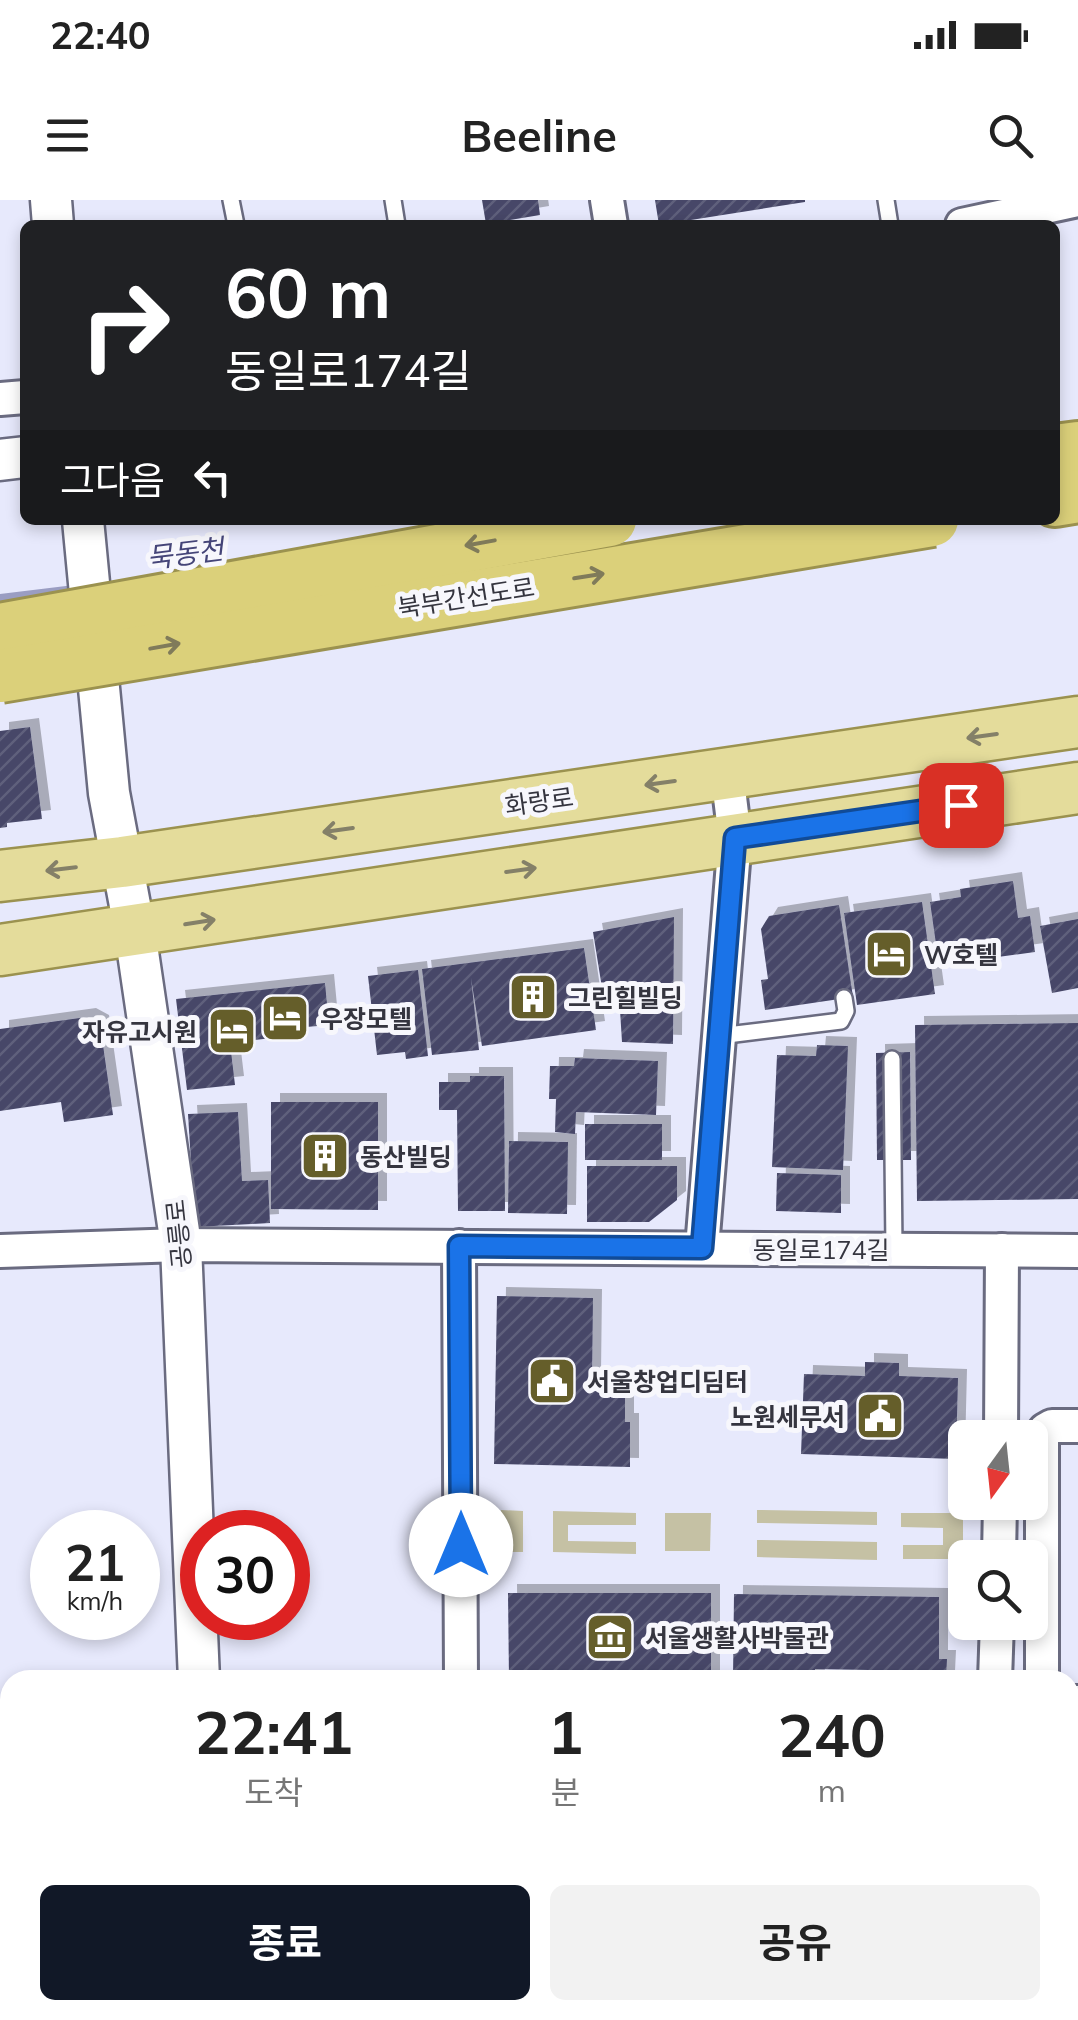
<!DOCTYPE html>
<html lang="ko">
<meta charset="utf-8">
<style>
body{margin:0;font-family:Mulish,"Noto Sans KR",sans-serif;background:#f2f2f2;color:#222;height:100vh;display:flex;flex-direction:column;font-size:38px;white-space:nowrap}
*{box-sizing:border-box;margin:0}
p{font-size:32px;color:#767676}
.icon{flex:none;width:55px;height:55px;fill:none;stroke:currentColor;stroke-width:2;stroke-linecap:round;stroke-linejoin:round}
.map{position:relative;flex:1;overflow:hidden}
.side{position:absolute;left:0px;top:1470px;width:1080px;height:350px;display:flex;flex-direction:column;background:#fff;border-radius:30px 30px 0 0;box-shadow:0 5px 15px #0003}
.side>*{flex:none}
.hud{position:absolute;left:20px;top:20px;width:1040px;height:305px;border-radius:15px;box-shadow:0 5px 15px #0003;background:#202124;color:#fff;overflow:hidden}
.needle{width:65px;rotate:195deg}
.tools{position:absolute;left:948px;top:1220px;display:grid;gap:20px}
.tools a{display:grid;place-items:center;width:100px;height:100px;border-radius:15px;background:#fff;box-shadow:0 5px 15px #0003;font-size:50px}
.speed{position:absolute;left:30px;top:1310px;display:flex;gap:20px;font-size:50px;font-weight:700;text-align:center}
.speed>*{display:grid;place-content:center;width:130px;height:130px;border-radius:50%;background:#fff;box-shadow:0 5px 15px #0003;line-height:1}
.speed small{font-size:25px;font-weight:400}
.speed .limit{border:15px solid #d22;background:#fff;color:#111}
.pin{position:absolute;display:grid;place-items:center;width:85px;height:85px;color:#fff;margin:-42px;border-radius:20px;box-shadow:0 5px 15px #0006}
.me{position:absolute;width:110px;margin:-55px;rotate:0deg;stroke-linejoin:round;filter:drop-shadow(0 0 8px #0008)}
.turn{display:flex;align-items:center;gap:35px;height:210px;padding:0 40px;font-size:45px}
.turn .icon{width:130px;height:130px;stroke-width:2.5}
.turn b{display:block;font-size:70px;line-height:85px}
.then{display:flex;align-items:center;height:95px;padding:0 40px;background:#0003;gap:20px;font-size:38px}
.eta{display:flex;justify-content:space-evenly;align-items:center;height:170px;text-align:center}
.eta b{font-size:60px;font-weight:700;line-height:70px}
.action{display:flex;gap:20px;margin-top:auto;padding:20px 40px}
.action a{flex:1;height:115px;border-radius:15px;background:#111827;color:#fff;font-size:40px;font-weight:700;line-height:115px;text-align:center}
.action a+a{background:#f2f2f2;color:#222}
.status{display:flex;justify-content:space-between;align-items:center;height:70px;padding:0 50px;background:#fff;direction:ltr}
.status svg{height:28px;fill:currentColor}
header{display:flex;justify-content:space-between;align-items:center;height:130px;padding:0 40px;background:#fff;font-size:45px;font-weight:700}
.map>svg:first-child{display:block}
</style>
<div class="status"><b>22:40</b><svg viewBox="0 0 49 12"><path d="M0 12V9h3v3zM5 12V6h3v6zM10 12V3h3v9zM15 12V0h3v12zM26 1h20v11H26zM47 4h2v5h-2z"/></svg></div>
<header><svg class="icon" aria-label="menu" viewBox="0 0 24 24"><path d="M4 6h16M4 12h16M4 18h16"/></svg>Beeline<svg class="icon" aria-label="search" viewBox="0 0 24 24"><circle cx="10" cy="10" r="6"/><path d="M15 15l6 6"/></svg></header>
<div class="map">
<svg width="1078" height="1820" viewBox="0 0 1078 1820">
<defs>
<pattern id="forest-crowns" width="20" height="18" patternUnits="userSpaceOnUse" patternTransform="scale(2.5)"><rect width="20" height="18" fill="#c5c1a4"/><path d="M2 6a3 3 0 1 1 6 0M12 15a3 3 0 1 1 6 0" fill="none" stroke="#a19e87"/></pattern>
<pattern id="building-hatch" width="6" height="6" patternUnits="userSpaceOnUse" patternTransform="scale(2.5)"><rect width="6" height="6" fill="#464768"/><path d="M-1 1l2-2M0 6l6-6M5 7l2-2" fill="none" stroke="#5f607b"/></pattern>
<filter id="shadow"><feDropShadow dx="9" dy="-9" stdDeviation="0" flood-color="#0004"/></filter>
</defs>
<rect width="100%" height="100%" fill="#e7e9fc"/>
<g fill="#c5c1a4">
<path d="M501,1310l22,1v41h-22z"/>
<path d="M757,1310l120,2v13l-120,-2z"/>
<path d="M553,1311l83,2v12h-68v16l68,1v12l-83,-2z"/>
<path d="M665,1313h46l-1,38h-45z"/>
<path d="M901,1313h62v46h-60v-14h40v-17l-42,-1z"/>
<path d="M757,1340l120,2v18l-120,-3z"/>
</g>
<path fill="url(#forest-crowns)" d="M95,1810h138l-1,10h-125z"/>
<g fill="none" stroke-linecap="round" stroke-linejoin="round">
<path stroke="#9a9dc2" stroke-width="10" d="M0,399l83,-10"/>
</g>
<g fill="url(#building-hatch)" filter="url(#shadow)">
<path d="M482,0h56l2,15 -54,9z"/>
<path d="M655,0h150v2l-146,23z"/>
<path d="M30,527l12,92 -35,4v4l-7,1v-97z"/>
<path d="M1013,681l5,37 12,-2 5,36 -96,13 -9,-63 31,-5 -1,-8z"/>
<path d="M922,702l13,92 -78,11 -13,-92z"/>
<path d="M839,705l14,92 -88,13 -4,-30 7,-1 -7,-50 8,-13z"/>
<path d="M674,717l-1,127 -51,-2 -3,-48h-16l-10,-62z"/>
<path d="M1078,719v69l-26,5 -12,-67z"/>
<path d="M584,748l12,82 -114,16 -11,-68 8,72 -47,5 -10,-86z"/>
<path d="M418,770l10,86 -22,3 -1,-7 -28,3 -9,-79z"/>
<path d="M325,783l4,42 -57,5v8l-42,5 5,42 -48,5 -11,-91z"/>
<path d="M87,817l13,7 13,91 -49,7 -3,-20 -61,9v-82z"/>
<path d="M1078,823v176l-161,2 -2,-176z"/>
<path d="M817,845l31,1 -5,124 -71,-3 5,-112 39,1z"/>
<path d="M910,852l1,108h-34l-1,-107z"/>
<path d="M575,858l83,3 -2,54 -80,-3 -1,22 -20,-2 1,-33h-7l1,-33h24z"/>
<path d="M470,876h34l1,135h-47l-1,-101h-18v-28h31z"/>
<path d="M271,902h107v108l-107,-1z"/>
<path d="M238,912l4,69 26,-1 2,43 -75,4 -7,-113z"/>
<rect x="585" y="924" width="77" height="36"/>
<path d="M509,941l59,1 -1,72 -59,-1z"/>
<path d="M587,966h90v34l-28,22h-62z"/>
<path d="M777,973l64,2v38l-65,-2z"/>
<path d="M497,1096l96,2 -1,83 33,1v40h5v45l-136,-3z"/>
<path d="M865,1162l34,1v13l59,2 -2,81 -155,-5 3,-80 61,2z"/>
<path d="M508,1393h203v87h-202z"/>
<path d="M734,1394l205,3v62h8l-1,21h-77v-10l-54,-1 1,11 -83,-1z"/>
</g>
<g fill="none" stroke-linecap="round" stroke-linejoin="round">
<g stroke="#6a6b80" stroke-width="20">
<g id="service">
<path d="M231,0l5,25"/>
<path d="M393,0l4,25"/>
<path d="M886,0l4,25"/>
<path d="M719,836l122,-15 5,-10 -2,-13"/>
<path d="M892,859l2,190"/>
</g>
</g>
<g stroke="#6a6b80" stroke-width="38">
<g id="minor">
<path d="M607,0l4,25"/>
<path d="M962,25l116,-25"/>
<path d="M0,199l25,-2"/>
<path d="M459,1046l2,434"/>
<path d="M702,1048l33,-410 -8,-65"/>
<path d="M0,1051l181,-6 897,6"/>
<path d="M1001,1238l1,-188"/>
<path d="M999,1358l1,-56"/>
<path d="M995,1480l2,-58"/>
<path d="M1042,1480v-243l3,-7 7,-4h26"/>
<path d="M1070,1502h8"/>
<path d="M1070,1730h8"/>
<path d="M246,1820l1,-10"/>
<path d="M461,1820v-10"/>
<path d="M687,1820l1,-10"/>
<path d="M828,1820v-10"/>
<path d="M896,1820v-10"/>
</g>
</g>
<g stroke="#6a6b80" stroke-width="45">
<g id="tertiary">
<path d="M51,0l2,25"/>
<path d="M0,260l25,-3"/>
<path d="M83,320l26,273 26,139 46,313 18,435"/>
<path d="M0,1778l10,-9"/>
</g>
</g>
<g stroke="#9b924f" stroke-width="55">
<g id="primary">
<path d="M0,676l122,-14 956,-140"/>
<path d="M0,750l1078,-162"/>
</g>
</g>
<g stroke="#9b924f" stroke-width="58">
<g id="trunk">
<path d="M1055,251l23,-3"/>
<path d="M1055,300l23,-4"/>
</g>
</g>
<use href="#service" stroke="#fff" stroke-width="15"/>
<use href="#minor" stroke="#fff" stroke-width="32"/>
<use href="#tertiary" stroke="#fff" stroke-width="40"/>
<use href="#primary" stroke="#e4dc9b" stroke-width="50"/>
<use href="#trunk" stroke="#dbd07a" stroke-width="52"/>
<g stroke="#9b924f" stroke-width="58" stroke-linecap="butt">
<g id="trunk-bridge">
<path d="M0,430l610,-110"/>
<path d="M0,476l932,-156"/>
</g>
</g>
<use href="#trunk-bridge" stroke="#dbd07a" stroke-width="52"/>
</g>
<defs><path id="oneway-shaft" d="M-6 0H5M1.5-3L5.5 0L1.5 3" fill="none" stroke-width="1.6" stroke-linecap="round" stroke-linejoin="round" transform="scale(2.5)"/></defs>
<g stroke="#807b5a">
<use href="#oneway-shaft" transform="translate(480 343) rotate(170)"/>
<use href="#oneway-shaft" transform="translate(589 376) rotate(-9)"/>
<use href="#oneway-shaft" transform="translate(165 446) rotate(-10)"/>
</g>
<g stroke="#848068">
<use href="#oneway-shaft" transform="translate(982 536) rotate(172)"/>
<use href="#oneway-shaft" transform="translate(660 583) rotate(172)"/>
<use href="#oneway-shaft" transform="translate(338 630) rotate(172)"/>
<use href="#oneway-shaft" transform="translate(61 669) rotate(173)"/>
<use href="#oneway-shaft" transform="translate(521 670) rotate(-8)"/>
<use href="#oneway-shaft" transform="translate(200 722) rotate(-9)"/>
</g>
<g fill="none" stroke-linecap="round" stroke-linejoin="round">
<g stroke="#114b97" stroke-width="25">
<path id="route" d="M461,1345l-2,-299 243,2 33,-410 226,-33"/>
</g>
<use href="#route" stroke="#1a73e8" stroke-width="18"/>
</g>
<defs>
<g id="hotel-square" transform="scale(2.5)"><rect x="-9" y="-9" width="18" height="18" rx="4" fill="#655e2a" stroke="#f7f7fc"/><path d="M-6-4.5h1.5V1H6V5H4.5V3h-9V5H-6ZM-4 0a1.8 1.8 0 1 1 3.6 0ZM.5 0V-2.5h3Q6-2.5 6 0Z" fill="#fff"/></g>
<g id="building-square" transform="scale(2.5)"><rect x="-9" y="-9" width="18" height="18" rx="4" fill="#655e2a" stroke="#f7f7fc"/><path d="M-4-6H4V6H1V3H-1V6H-4ZM-2.5-4.3h1.7v1.8h-1.7ZM.8-4.3h1.7v1.8H.8ZM-2.5-1h1.7V.8h-1.7ZM.8-1h1.7V.8H.8Z" fill="#fff"/></g>
<g id="civic-square" transform="scale(2.5)"><rect x="-9" y="-9" width="18" height="18" rx="4" fill="#655e2a" stroke="#f7f7fc"/><path d="M-.6-6.5H3V-4.5H.6V-3L4-1V1h2V6H-6V1h2V-1L-.6-3ZM-1.2 2.5V6h2.4V2.5Z" fill="#fff"/></g>
<g id="museum-square" transform="scale(2.5)"><rect x="-9" y="-9" width="18" height="18" rx="4" fill="#655e2a" stroke="#f7f7fc"/><path d="M0-6L6-3V-2H-6V-3ZM-5-1h2V3h-2ZM-1-1h2V3h-2ZM3-1h2V3H3ZM-6 4H6V6H-6Z" fill="#fff"/></g>
</defs>
<g fill-rule="evenodd">
<use href="#hotel-square" x="889" y="754"/>
<use href="#building-square" x="533" y="797"/>
<use href="#hotel-square" x="285" y="818"/>
<use href="#hotel-square" x="232" y="831"/>
<use href="#building-square" x="325" y="956"/>
<use href="#civic-square" x="552" y="1181"/>
<use href="#civic-square" x="880" y="1216"/>
<use href="#museum-square" x="610" y="1437"/>
</g>
<g text-anchor="middle" dominant-baseline="central" stroke-width="10" stroke-linejoin="round" paint-order="stroke">
<g font-size="25" fill="#35353f" stroke="#f7f7fc">
<text transform="translate(466 397) rotate(-9)">북부간선도로</text>
<text transform="translate(539 601) rotate(-8)">화랑로</text>
<text transform="translate(178 1034) rotate(-96)">공릉로</text>
<text x="821" y="1049">동일로174길</text>
</g>
<g font-size="25" font-weight="bold" fill="#35353f" stroke="#f7f7fc" text-anchor="start">
<text x="924" y="754">W호텔</text>
<text x="568" y="797">그린힐빌딩</text>
<text x="320" y="818">우장모텔</text>
<text x="197" y="831" text-anchor="end">자유고시원</text>
<text x="360" y="956">동산빌딩</text>
<text x="587" y="1181">서울창업디딤터</text>
<text x="845" y="1216" text-anchor="end">노원세무서</text>
<text x="645" y="1437">서울생활사박물관</text>
</g>
<g font-size="28" font-style="italic" fill="#454578" stroke="#f7f7fc">
<text transform="translate(185 353) rotate(-7)">묵동천</text>
</g>
</g>
</svg>
<div class="tools">
<a><svg class="needle" viewBox="-14 -14 28 28"><path d="M0-13l5 13h-10z" fill="#e53935"/><path d="M0 13l5-13h-10z" fill="#767676"/></svg></a>
<a><svg class="icon" aria-label="search" viewBox="0 0 24 24"><circle cx="10" cy="10" r="6"/><path d="M15 15l6 6"/></svg></a>
</div>
<div class="speed"><div>21<small>km/h</small></div><div class="limit">30</div></div>
<div class="pin" style="left:961px;top:605px;background:#d93025"><svg class="icon" aria-label="arrive" viewBox="0 0 24 24"><path d="M6 21V4h12l-3 4 3 4H6"/></svg></div>
<svg class="me" style="left:461px;top:1345px" viewBox="-20 -20 40 40"><circle r="19" fill="#fff"/><path d="M0-13L10 11 0 6-10 11z" fill="#1a73e8"/></svg>
<div class="hud">
<div class="turn"><svg class="icon" aria-label="right" viewBox="0 0 24 24"><path d="M7 20v-9h11M14 6l5 5-5 5"/></svg><div><b>60 m</b>동일로174길</div></div>
<div class="then">그다음<svg class="icon" aria-label="left" viewBox="0 0 24 24"><path d="M17 20v-9H6M10 6l-5 5 5 5"/></svg></div>
</div>
<section class="side">
<div class="eta">
<div><b>22:41</b><p>도착</p></div>
<div><b>1</b><p>분</p></div>
<div><b>240</b><p>m</p></div>
</div>
<div class="action"><a>종료</a><a>공유</a></div>
</section>
</div>
